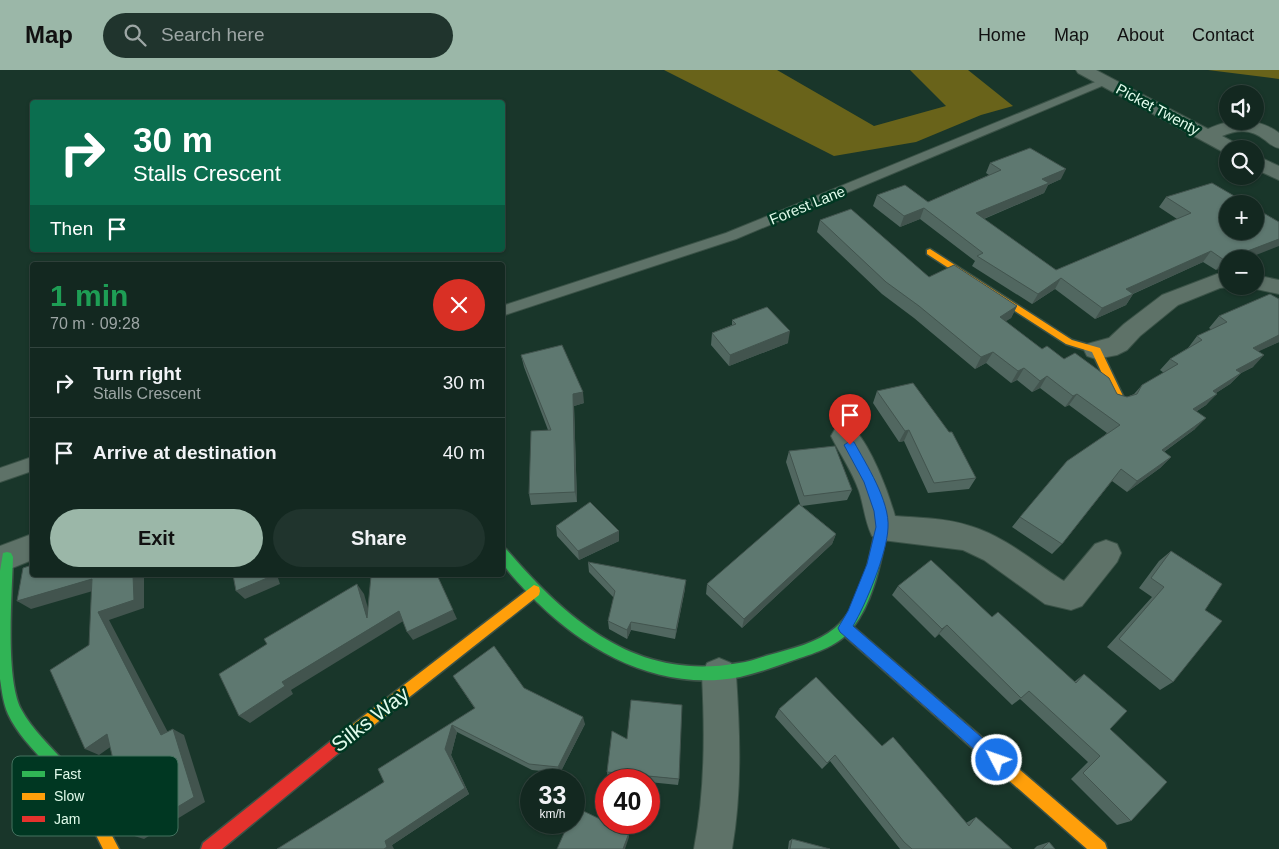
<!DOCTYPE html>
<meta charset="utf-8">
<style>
body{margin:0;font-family:Arial,sans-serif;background:#20342d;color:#f1f3f6;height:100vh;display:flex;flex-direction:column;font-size:19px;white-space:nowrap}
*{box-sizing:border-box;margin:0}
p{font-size:16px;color:#9da6a5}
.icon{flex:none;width:28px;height:28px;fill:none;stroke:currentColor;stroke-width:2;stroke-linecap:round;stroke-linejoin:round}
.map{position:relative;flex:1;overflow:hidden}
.sheet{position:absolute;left:30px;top:192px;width:475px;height:315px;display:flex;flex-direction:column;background:#132820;border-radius:5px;box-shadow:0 1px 4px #0004,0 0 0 1px #32443e}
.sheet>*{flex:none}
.guide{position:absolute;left:30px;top:30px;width:475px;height:152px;border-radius:5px;box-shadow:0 1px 4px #0004,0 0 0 1px #32443e;background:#0b6e4f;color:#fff;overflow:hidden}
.controls{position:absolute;left:1219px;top:15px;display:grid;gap:10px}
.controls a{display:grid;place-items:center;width:45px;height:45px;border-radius:50%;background:#132820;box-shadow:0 1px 4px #0004,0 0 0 1px #32443e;font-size:25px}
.speed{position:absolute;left:520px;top:699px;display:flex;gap:10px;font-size:25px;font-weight:700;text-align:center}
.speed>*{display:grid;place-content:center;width:65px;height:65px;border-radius:50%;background:#132820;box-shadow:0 1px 4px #0004,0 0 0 1px #32443e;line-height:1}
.speed small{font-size:12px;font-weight:400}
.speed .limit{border:8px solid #d22;background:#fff;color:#111}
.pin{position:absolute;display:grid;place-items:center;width:42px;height:42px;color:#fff;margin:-51px -21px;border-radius:50% 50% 50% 0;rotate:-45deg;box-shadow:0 0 5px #0007}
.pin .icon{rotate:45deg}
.me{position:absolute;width:55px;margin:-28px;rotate:311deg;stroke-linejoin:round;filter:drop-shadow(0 0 4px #0008)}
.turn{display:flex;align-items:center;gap:18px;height:105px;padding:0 20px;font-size:22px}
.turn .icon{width:65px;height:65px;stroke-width:2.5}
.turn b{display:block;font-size:35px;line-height:42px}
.then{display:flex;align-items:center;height:48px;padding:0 20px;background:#0003;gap:10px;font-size:19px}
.round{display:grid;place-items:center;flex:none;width:52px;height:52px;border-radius:26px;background:#20342d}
.head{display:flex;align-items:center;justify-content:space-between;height:85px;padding:0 20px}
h1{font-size:30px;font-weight:600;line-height:38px;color:#1e9e55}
.primary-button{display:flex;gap:10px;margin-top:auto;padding:10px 20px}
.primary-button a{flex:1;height:58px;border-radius:30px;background:#9bb7a8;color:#111;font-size:20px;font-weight:600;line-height:58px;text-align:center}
.primary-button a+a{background:#20342d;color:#f1f3f6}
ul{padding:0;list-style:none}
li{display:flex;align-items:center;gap:15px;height:70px;padding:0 20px;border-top:1px solid #32443e}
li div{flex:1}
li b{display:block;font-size:19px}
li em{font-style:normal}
header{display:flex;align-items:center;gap:30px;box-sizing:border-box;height:70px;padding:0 25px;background:#9bb7a8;color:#111}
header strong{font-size:24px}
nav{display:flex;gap:28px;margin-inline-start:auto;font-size:18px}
.search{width:350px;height:45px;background:#20342d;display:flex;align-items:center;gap:12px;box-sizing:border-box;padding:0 18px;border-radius:28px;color:#9da6a5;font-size:19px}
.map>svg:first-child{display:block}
</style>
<header>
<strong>Map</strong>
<div class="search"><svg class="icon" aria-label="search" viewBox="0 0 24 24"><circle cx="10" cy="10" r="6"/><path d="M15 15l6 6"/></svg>Search here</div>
<nav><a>Home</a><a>Map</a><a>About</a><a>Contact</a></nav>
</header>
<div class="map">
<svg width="1279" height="779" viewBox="0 0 1279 779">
<rect width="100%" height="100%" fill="#19362a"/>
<g fill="#69631a">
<path d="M664,0h113l97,56 72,-20 -36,-36h58l45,36 -32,9 -65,27 -82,14z"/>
<path d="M1208,0h71v9z"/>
</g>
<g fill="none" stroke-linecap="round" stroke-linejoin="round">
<g stroke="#3b5247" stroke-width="2">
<g id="lane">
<path d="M1105,8l5,3 -1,2 -373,156 -234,77v-10l224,-73z"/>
<path d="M32,387v14l-32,11v-14z"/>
</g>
</g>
<g stroke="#3b5247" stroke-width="2">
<g id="street">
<path d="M1076,0h20l112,59c23,-11 50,-12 71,4v15c-6,-1 -9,-4 -14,-8 -14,-11 -27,-11 -43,-4l17,9 2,4h-13v4h-3l-147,-80z"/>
<path d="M1255,85l24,11v14l-24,-11z"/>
<path d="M1217,204h11v12h7l-15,2 -42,17 -38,31 -13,14 -10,5 -21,4 -9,-3 -3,-6 3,-6 22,-6 15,-14 38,-29z"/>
<path d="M1255,205l24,5v14l-32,-7 8,-1z"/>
<path d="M844,356c4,1 8,1 11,4 17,19 33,61 40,86 24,2 52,2 75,10 34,10 63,35 92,54l2,1 31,-37 11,-4 11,4 4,9 -4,9 -35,44 -11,4 -26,-6 -61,-44 -21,-10 -81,-10 -10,-4c-7,-14 -8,-30 -13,-45 -7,-20 -19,-37 -28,-55l4,-7z"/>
<path d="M32,464v26l-32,13v-27z"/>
<path d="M719,588l12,5 5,12c4,59 6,116 -4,174h-38c11,-58 11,-115 8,-174l5,-12z"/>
</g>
</g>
<g stroke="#3b5247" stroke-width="3">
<g id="fast">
<path d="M882,452l4,1 2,4c-7,34 -14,75 -37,103 -14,17 -39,24 -60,31 -16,6 -34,12 -51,16 -76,15 -149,-22 -202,-74 -7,-7 -32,-32 -35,-40 -2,-4 -1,-11 -1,-15l4,1c62,72 131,133 233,114 10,-1 20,-5 30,-8 22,-6 48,-12 66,-27 27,-23 34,-68 41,-101l2,-4z"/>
<path d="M7,482l4,1 2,4c-1,36 -8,121 8,152 14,26 39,45 56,68l3,5 -3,5 -5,3 -5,-3c-19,-24 -46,-45 -59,-73 -5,-11 -6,-23 -8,-35v-108l3,-18z"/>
</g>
</g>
<g stroke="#3b5247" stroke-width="3">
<g id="slow">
<path d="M930,179l142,91 28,8 23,48 -1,3h-8l-22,-47 -26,-8 -139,-90v-4z"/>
<path d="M534,515l5,2 1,4 -1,4 -198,156 -5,2 -5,-2 -2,-5 2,-5z"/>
<path d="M845,552l5,2 255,219 2,6h-20l-247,-217 -2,-4 2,-4z"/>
<path d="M72,704l5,3 20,30 22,42h-16l-16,-32 -23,-35 3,-5z"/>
</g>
</g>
<g stroke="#3b5247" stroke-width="3">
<path id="jam" d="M336,669l5,2 2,5 -2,5 -119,98h-21l2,-6 128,-102z"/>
</g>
<use href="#lane" fill="#5e7268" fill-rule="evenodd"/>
<use href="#street" fill="#5e7268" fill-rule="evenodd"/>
<use href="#fast" fill="#30b455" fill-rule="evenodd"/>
<use href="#slow" fill="#ff9f0a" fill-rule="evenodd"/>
<use href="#jam" fill="#e5322d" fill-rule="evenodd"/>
</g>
<g fill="#516760">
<path d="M990,93l71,16 -13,6 -4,8 -60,26 72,51 121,-51 -18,-12 7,-10 113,25 -63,48 -13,-8 -70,32 -7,11 -31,14 -40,-30 -23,15 -60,-38 3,-5 -55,-42 -20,8 -27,-21 4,-11 51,7 61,-27 -3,-2z"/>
<path d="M820,150l109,57 88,29 -6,12 -6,3 37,28 22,10 53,35 10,3 7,-3 8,-9 22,-12 -4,-3 10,-11 18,-11 9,-12 15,-6 -3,-2 10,-12 60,26 -21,9 -5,16 -12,6 -11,11 -14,9 -10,12 -9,6 -2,18 -31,23 7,5 -11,11 -33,24 -15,-11 -50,63 -10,10 -40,-27 8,-10 87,-84 -38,-28 -4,2 -25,-19 -8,4 -15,-12 -6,3 -25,-20 -11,6 -61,-51 -32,-24 -65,-62z"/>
<path d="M732,250l56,23 -59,23 -18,-21 1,-12 20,-8z"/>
<path d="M521,285l63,48 -10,3 3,96 -46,3 -2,-11 19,-64 -24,-63z"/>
<path d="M877,321l99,87 -7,11 -41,4 -24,-52 -5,1 -26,-39z"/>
<path d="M789,381l63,39 -5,10 -45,6 34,28 -4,10 -90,84 -36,-34 1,-10 93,-80 -14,-42z"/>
<path d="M556,456l63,5v10l-40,19 -22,-24z"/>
<path d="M1171,481l34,59 -32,72 -13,8 -53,-43 45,-50 -13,-9 20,-27z"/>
<path d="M588,492l97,27 -10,50 -44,-9 -4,9 -18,-10 -1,-8 6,-23 -25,-26z"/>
<path d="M898,516l94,31 82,65 10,-8 26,55 21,92 -14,4 -46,-46 17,-17 -68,-63 -8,6 -73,-71 -4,4 -43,-43z"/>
<path d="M453,606l71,12 61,36 -25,49 -28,-3 -75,-38 -6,23 18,39 -77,51 -115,4 107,-67 -6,-13 97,-60z"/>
<path d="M779,639l103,37 84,77 10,-6 36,32h-112l-70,-88 -8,8 -47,-52z"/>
<path d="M607,702l72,7 -1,6 -29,-3v-2h-22l-19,-2z"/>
<path d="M792,769l38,10h-42l1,-8z"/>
<path d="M1049,772l6,7h-21l3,-3z"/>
</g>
<g fill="#42544e">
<path d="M1066,99l-5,10 -13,6 -4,8 -73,31 5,-11 66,-34z"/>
<path d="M924,138l-4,11 -20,8 4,-11z"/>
<path d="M1279,169v7l-33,13h-18v7l-12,4 8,-10z"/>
<path d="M1211,181l-8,11 -84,38 7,-11z"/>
<path d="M1061,208l-6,11 -23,15 6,-10z"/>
<path d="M1133,224l-7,11 -31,14 7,-11z"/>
<path d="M1017,236l-6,12 -17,11 6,-12z"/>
<path d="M790,261l-2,12 -59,23 1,-11z"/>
<path d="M1279,265v7l-37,17 11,-11z"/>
<path d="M993,282l-7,11 -11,6 6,-12z"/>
<path d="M1264,285l-11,12 -28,14 11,-11z"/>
<path d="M1024,298l-7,12 -6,3 7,-12z"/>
<path d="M1241,303l-11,11 -28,18 11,-11z"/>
<path d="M1047,306l-7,12 -8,4 8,-11z"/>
<path d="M583,322l1,11 -10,3 3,96 -2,-10 -2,-98z"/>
<path d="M1077,324l-8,11 -4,2 8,-11z"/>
<path d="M1217,324l-11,11 -23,15 10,-11z"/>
<path d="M1206,348l-11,11 -44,32 11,-11z"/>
<path d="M909,360l-5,11 -5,1 6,-11z"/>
<path d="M1171,387l-11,11 -33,24 10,-11z"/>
<path d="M619,461v10l-40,19 -1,-9z"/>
<path d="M836,464l-4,10 -90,84 2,-9z"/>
<path d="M133,505h11v33l-35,12 64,122 -12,-7 -63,-123z"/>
<path d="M272,505h5l3,9 -35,15 -9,-8z"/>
<path d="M437,505l20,44 -44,21 -6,-8z"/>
<path d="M92,509l11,9 -72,21 -14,-8z"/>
<path d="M686,510l-1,9 -10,50 1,-9z"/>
<path d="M357,514l7,10 9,32 -6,-8z"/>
<path d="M399,541l6,9 -114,70 2,4 -43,29 -11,-7 43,-34z"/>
<path d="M631,552v8l-4,9v-9z"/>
<path d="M947,555l-8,9 -4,4 7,-9z"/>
<path d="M583,647l2,7 -25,49 -2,-6z"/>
<path d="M452,655l5,7 -6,23 18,39 -77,51 2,4h-10l1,-8 60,-92z"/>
<path d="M173,659l11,6 21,67 -61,37 -13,-4z"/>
<path d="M107,664l12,7 -20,14 -14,-6z"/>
<path d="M629,763v4l-4,12h-2z"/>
</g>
<g fill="#5e7870" stroke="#42544e">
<path d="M1030,78l36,21 -24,10 7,4 -73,30 80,57 135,-57 -25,-16 46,-14 36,21h-20v27h27v-23l24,14v17l-55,21 -13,-9 -85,38 7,5 -31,14 -41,-30 -23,16 -61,-38 6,-3 -59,-45 -20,8 -27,-21 28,-10 23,17 73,-32 -11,-7z"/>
<path d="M851,139l78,68 25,-12 63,41 -17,11 42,32 5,-3 17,13 11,-6 34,25 8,16 10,3 10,-3 5,-9 36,-21 -8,-5 32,-19 -5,-4 30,-14 -8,-6 51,-22 9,5v36l-26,13 11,7 -28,15 5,3 -28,18 4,3 -24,15 13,9 -44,32 9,7 -34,24 -16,-12 -59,75 -42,-27 47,-56 53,-36 -43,-31 -4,2 -26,-20 -7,5 -16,-13 -6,3 -25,-19 -12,5 -62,-51 -33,-24 -66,-62z"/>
<path d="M767,237l23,24 -60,24 -18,-22 24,-9 -4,-4z"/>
<path d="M562,275l21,47 -10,2 2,98 -46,2 2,-63 20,-1 -30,-75z"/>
<path d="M913,313l36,49h3l24,46 -42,5 -25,-53 -4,1 -28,-40z"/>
<path d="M835,376l17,44 -48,6 -15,-45z"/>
<path d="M590,432l29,29 -41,20 -22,-25z"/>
<path d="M799,434l37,30 -92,85 -37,-35z"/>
<path d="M1171,481l51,33 -17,26 17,11 -49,61 -54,-43 45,-52 -13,-9z"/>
<path d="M931,490l61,57 6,-5 78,71 8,-9 43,37 -17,18 57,53 -36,39 -48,-48 17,-17 -71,-65 -8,7 -74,-73 -5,4 -44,-43z"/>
<path d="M588,492l98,18 -10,50 -45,-8 -4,8 -19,-9 7,-30z"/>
<path d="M32,495v10h101l1,25 -36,12 63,123 12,-6 21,68 -63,38 -24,-101 -22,15 -35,-79 39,-25 3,-66 -75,22 6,-33z"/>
<path d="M233,505h39v1l-36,15z"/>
<path d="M373,505h64l16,35 -46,22 -8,-21 -117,71 3,4 -46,30 -20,-42 48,-30 -3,-5 93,-55 10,34 4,-42z"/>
<path d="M494,576l30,42 59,29 -25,50 -29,-3 -77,-39 -7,24 20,39 -80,53 2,6 -3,2h-107l107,-67 -6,-13 97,-61 -22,-32z"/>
<path d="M816,607l66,69 11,-9 76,89 7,-9 36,32h-100l-8,-7 -69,-87 -8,8 -48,-54z"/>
<path d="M631,630l51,5 -3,74 -72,-7 5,-41 15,8z"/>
<path d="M575,737l54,26 -6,16h-66l12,-27h5v-11z"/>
<path d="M792,769l38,10h-40z"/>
<path d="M1049,772l6,7h-13z"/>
</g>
<path fill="#1a73e8" stroke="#114b97" d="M850,371l4,1c12,22 36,59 34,86 -1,25 -22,76 -35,98l149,129 2,5 -2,5 -5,3 -5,-3 -152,-133 -2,-4 10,-17 19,-47 9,-37 -2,-16 -10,-29 -20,-37z"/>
<g text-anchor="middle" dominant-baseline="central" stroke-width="5" stroke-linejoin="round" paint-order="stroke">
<g font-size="15" fill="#e1fcec" stroke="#003722">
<text transform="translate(1158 39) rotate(28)">Picket Twenty</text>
<text transform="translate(807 135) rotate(-22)">Forest Lane</text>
</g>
<g font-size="21" fill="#e1fcec" stroke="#003722">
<text transform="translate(370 649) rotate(-38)">Silks Way</text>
</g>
</g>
<rect x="12" y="686" width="166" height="80" rx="8" fill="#003722" stroke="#44725f" stroke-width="1"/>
<rect x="22" y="701" width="23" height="6" fill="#30b455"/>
<rect x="22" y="723" width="23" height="7" fill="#ff9f0a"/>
<rect x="22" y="746" width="23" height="6" fill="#e5322d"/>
<g font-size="14" fill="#e1fcec">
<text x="54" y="709">Fast</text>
<text x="54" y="731">Slow</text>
<text x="54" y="754">Jam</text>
</g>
</svg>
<div class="controls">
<a><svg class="icon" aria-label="sound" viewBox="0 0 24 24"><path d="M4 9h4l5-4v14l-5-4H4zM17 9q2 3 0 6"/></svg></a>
<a><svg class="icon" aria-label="search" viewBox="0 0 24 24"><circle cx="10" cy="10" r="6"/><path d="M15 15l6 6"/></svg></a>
<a>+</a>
<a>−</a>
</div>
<div class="speed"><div>33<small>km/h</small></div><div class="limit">40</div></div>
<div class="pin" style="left:850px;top:375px;background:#d93025"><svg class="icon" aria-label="arrive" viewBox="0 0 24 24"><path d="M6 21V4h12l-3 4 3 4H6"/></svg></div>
<svg class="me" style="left:997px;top:690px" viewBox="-20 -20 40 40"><circle r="17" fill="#1a73e8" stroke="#fff" stroke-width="3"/><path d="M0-11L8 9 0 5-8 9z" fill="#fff"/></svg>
<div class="guide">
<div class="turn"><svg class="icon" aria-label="right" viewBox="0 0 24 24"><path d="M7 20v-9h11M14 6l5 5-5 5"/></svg><div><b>30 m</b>Stalls Crescent</div></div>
<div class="then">Then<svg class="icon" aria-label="arrive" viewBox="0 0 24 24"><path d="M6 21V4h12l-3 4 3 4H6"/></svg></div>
</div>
<section class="sheet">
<div class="head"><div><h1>1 min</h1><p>70 m · 09:28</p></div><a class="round" style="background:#d93025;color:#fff"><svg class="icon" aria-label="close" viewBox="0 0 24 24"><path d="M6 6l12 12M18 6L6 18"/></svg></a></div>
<ul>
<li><svg class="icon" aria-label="right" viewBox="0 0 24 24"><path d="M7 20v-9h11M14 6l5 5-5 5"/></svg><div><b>Turn right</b><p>Stalls Crescent</p></div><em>30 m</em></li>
<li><svg class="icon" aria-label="arrive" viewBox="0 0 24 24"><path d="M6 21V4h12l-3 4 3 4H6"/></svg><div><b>Arrive at destination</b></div><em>40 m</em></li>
</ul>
<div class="primary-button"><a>Exit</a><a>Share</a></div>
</section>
</div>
